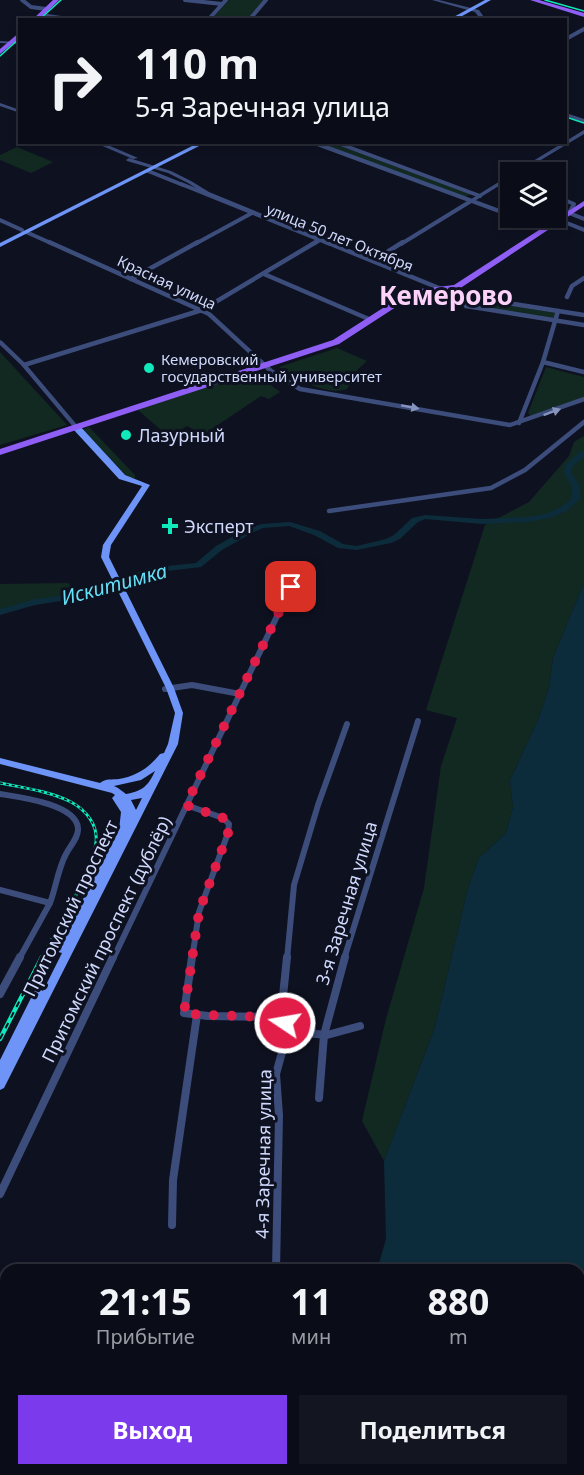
<!DOCTYPE html>
<html lang="ru">
<meta charset="utf-8">
<style>
body{margin:0;font-family:"Noto Sans",sans-serif;background:#131621;color:#f1f3f6;height:100vh;display:flex;flex-direction:column;font-size:22px;white-space:nowrap}
*{box-sizing:border-box;margin:0}
p{font-size:20px;color:#999ca2}
.icon{flex:none;width:33px;height:33px;fill:none;stroke:currentColor;stroke-width:2;stroke-linecap:round;stroke-linejoin:round}
.map{position:relative;flex:1;overflow:hidden}
.side{position:absolute;left:0px;top:1264px;width:585px;height:212px;display:flex;flex-direction:column;background:#0a0d18;border-radius:18px 18px 0 0;box-shadow:0 3px 9px #0003,0 0 0 2px #2a2d37}
.side>*{flex:none}
.hud{position:absolute;left:18px;top:18px;width:549px;height:126px;border-radius:0px;box-shadow:0 3px 9px #0003,0 0 0 2px #2a2d37;background:#0a0d18;color:#f1f3f6;overflow:hidden}
.tools{position:absolute;left:500px;top:162px;display:grid;gap:12px}
.tools a{display:grid;place-items:center;width:66px;height:66px;border-radius:0px;background:#0a0d18;box-shadow:0 3px 9px #0003,0 0 0 2px #2a2d37;font-size:30px}
.pin{position:absolute;display:grid;place-items:center;width:51px;height:51px;color:#fff;margin:-26px;border-radius:12px;box-shadow:0 3px 9px #0006}
.me{position:absolute;width:66px;margin:-33px;rotate:282deg;stroke-linejoin:round;filter:drop-shadow(0 0 4px #0008)}
.turn{display:flex;align-items:center;gap:21px;height:126px;padding:0 18px;font-size:27px}
.turn .icon{width:78px;height:78px;stroke-width:2.5}
.turn b{display:block;font-size:42px;line-height:51px}
.eta{display:flex;justify-content:space-evenly;align-items:center;height:102px;text-align:center}
.eta b{font-size:36px;font-weight:700;line-height:42px}
.action{display:flex;gap:12px;margin-top:auto;padding:12px 18px}
.action a{flex:1;height:69px;border-radius:0px;background:#7c3aed;color:#fff;font-size:24px;font-weight:700;line-height:69px;text-align:center}
.action a+a{background:#131621;color:#f1f3f6}
.map>svg:first-child{display:block}
</style>
<div class="map">
<svg width="584" height="1475" viewBox="0 0 584 1475">
<rect width="100%" height="100%" fill="#0e1120"/>
<g fill="#122921">
<path d="M229,0h35l-17,19 -36,1z"/>
<path d="M318,143h14l139,51 -6,3z"/>
<path d="M17,147l36,15 -22,11 -31,-13v-5z"/>
<path d="M474,300l82,13 -3,6 -81,-13z"/>
<path d="M337,348l30,13 -9,8 -11,20c-21,7 -51,-10 -68,-22z"/>
<path d="M0,352l67,73 -67,20z"/>
<path d="M546,367l38,10v21l-52,19 -4,-4z"/>
<path d="M252,371l28,21 -11,7 -8,-3 -58,39 -16,-9 -18,11 -31,-27z"/>
<path d="M89,427l46,48v3l-8,1 -46,-49z"/>
<path d="M584,436v147l-31,75 -4,30 -11,32 -28,60 3,27 -7,26 -27,25 -11,30 -33,139 -51,134 -22,-40 24,-102 38,-131 17,-122 16,-48 -31,-8 59,-185 44,-23 40,-46 5,-14z"/>
<path d="M68,583l10,10 -42,7 -36,12v-28z"/>
</g>
<path fill="#0c2c3b" d="M584,583v892h-167l5,-5h157v-200h-202l9,-31 -2,-78 51,-134 33,-139 11,-30 27,-25 7,-26 -3,-27 28,-60 11,-32 4,-30z"/>
<g fill="none" stroke-linecap="round" stroke-linejoin="round">
<path fill="#0c2c3b" fill-rule="evenodd" d="M581,451h3v6l-11,9 -2,6 9,14v13l-13,12 -17,7 -23,4 -45,2 -57,-5 -7,3 -18,17 -9,4 -34,7 -19,-2 -24,-13 -25,-9 -26,2 -9,4 -32,18 -21,17 -51,6 -64,24 -51,8 -35,10v-6l35,-10 47,-6 67,-25 47,-5 20,-17 32,-18 14,-4 28,-2 30,9 23,13 14,2 29,-7 8,-4 18,-17 13,-3 57,4 45,-2 18,-3 16,-7 11,-9v-12l-9,-14 4,-9z"/>
<g stroke="#3c4d7c" stroke-width="4">
<path d="M22,0l9,7 15,2"/>
<path d="M185,0l37,4"/>
<path d="M47,16l28,4"/>
<path d="M208,20l18,-20"/>
<path d="M249,20l17,-20"/>
<path d="M566,39l18,-10"/>
<path d="M312,142l198,73"/>
<path d="M335,142l145,54"/>
<path d="M148,171l35,14"/>
<path d="M181,184l149,60"/>
<path d="M555,196l19,8 -5,9 15,6"/>
<path d="M560,211l-3,8 27,11"/>
<path d="M516,218l22,7"/>
<path d="M0,220l22,10"/>
<path d="M26,232l27,12"/>
<path d="M195,244l57,-31"/>
<path d="M313,244l7,-4"/>
<path d="M401,244l70,-43"/>
</g>
<g stroke="#3c4d7c" stroke-width="4.5">
<path d="M49,242l160,72 62,57 29,18 210,36 74,-26"/>
<path d="M326,242l130,53 128,20"/>
<path d="M373,261l30,-19"/>
<path d="M264,274l107,46"/>
<path d="M131,279l67,-37"/>
<path d="M567,297l5,-11 12,-8"/>
<path d="M471,298l-5,8 118,19"/>
<path d="M543,362l41,10"/>
<path d="M24,365l178,-55 114,-68"/>
<path d="M519,423l24,-61 15,-51"/>
<path d="M329,511l162,-23 34,-18 59,-48"/>
</g>
<g stroke="#3c4d7c" stroke-width="6">
<path d="M165,689l27,-4 48,9"/>
<path d="M0,794c19,3 76,10 78,34 1,9 -8,18 -12,26 -8,15 -10,33 -16,49"/>
<path d="M186,805l37,13 6,6 -1,9 -29,79 -7,47"/>
<path d="M0,890l50,13 -31,56"/>
<path d="M113,959l188,-393"/>
<path d="M287,959l7,-74 24,-80 29,-81"/>
<path d="M344,959l74,-238"/>
</g>
<g stroke="#3c4d7c" stroke-width="8">
<path d="M192,957l-8,56 24,3 60,1 38,16 21,2 33,-9"/>
<path d="M0,994l20,-37"/>
<path d="M319,1098l5,-63 21,-78"/>
<path d="M0,1194l113,-237"/>
<path d="M172,1225l1,-45 24,-165"/>
<path d="M276,1270l3,-155 -3,-41 10,-36 -3,-42 4,-39"/>
<path d="M0,1283l6,2"/>
<path d="M0,1317l6,2"/>
<path d="M259,1475l1,-5"/>
</g>
<g fill="#3c4d7c" fill-rule="evenodd">
<path d="M432,0h7l40,10 7,10h-5l-6,-8z"/>
<path d="M0,41l20,1v2l-20,-1z"/>
<path d="M0,103l20,7v3l-20,-7z"/>
<path d="M566,113l18,6v4l-18,-7z"/>
<path d="M584,130v4l-63,38h-6z"/>
<path d="M93,142h8l37,16 -5,1z"/>
<path d="M129,158l42,13 20,10 18,11 236,97 -5,1 -235,-96 -17,-11 -20,-10 -41,-12 -1,-1z"/>
<path d="M510,175v4l-37,23 -5,-1z"/>
<path d="M0,340l2,1 23,22 53,63v2h-4l-53,-63 -21,-20z"/>
</g>
<g fill="#6d94f6" fill-rule="evenodd">
<path d="M485,0h6l-36,20h-7z"/>
<path d="M200,142h7l-207,105v-4z"/>
<path d="M73,425h6l46,50 25,10 -39,60 -2,12 65,131 9,25 -5,31 -174,344 -4,2v-30l35,-70 4,-1 4,2 19,-38 -4,-1 -1,-3 62,-119 2,-18 -9,-14 3,-3 -3,-2 -112,-29v-6l100,25c6,-5 12,-3 19,-4 17,-3 30,-11 41,-25l4,-1 4,-9 7,-31 -9,-25 -65,-131 2,-12 39,-59 -23,-7 -46,-50zM155,771c-7,15 -12,20 -29,23l-8,-6 -4,-2 27,-6zM142,798l-6,12 -5,-10z"/>
</g>
<g fill="#8e5ef5" fill-rule="evenodd">
<path d="M53,0h6l-20,20h-7z"/>
<path d="M530,0h9l45,13v4z"/>
<path d="M20,32v6l-20,16v-5z"/>
<path d="M584,201v5l-125,83 -43,5 -77,50 -339,111v-6l333,-109 78,-50 43,-5z"/>
</g>
<g stroke="#0fe9bb" stroke-width="1.5">
<path d="M545,0l39,11"/>
<path d="M39,20l22,-20"/>
<path d="M0,56l20,-18"/>
<path d="M566,117l18,6"/>
</g>
<g stroke="#0fe9bb" stroke-width="3">
<path id="rail-far1" d="M0,783c24,5 49,8 71,19 15,8 27,23 25,40 -3,29 -40,89 -55,117"/>
</g>
<g stroke="#0fe9bb" stroke-width="4.5">
<path id="rail" d="M0,1039l42,-82"/>
</g>
<use href="#rail-far1" stroke="#0e1120" stroke-width="1.5" stroke-dasharray="3" stroke-linecap="butt"/>
<use href="#rail" stroke="#0e1120" stroke-width="2" stroke-dasharray="6" stroke-linecap="butt"/>
</g>
<defs><path id="oneway-solid" d="M-6-.8H1V-3.2L6.5 0L1 3.2V.8H-6Z" transform="scale(1.5)"/></defs>
<g fill="#8693bc">
<use href="#oneway-solid" transform="translate(410 407) rotate(10)"/>
<use href="#oneway-solid" transform="translate(552 412) rotate(-20)"/>
</g>
<g fill="none" stroke-linecap="round" stroke-linejoin="round">
<path stroke="#e11d48" stroke-width="10" stroke-dasharray="0 18" d="M285,1023c-32,-11 -68,-5 -101,-10l15,-101 29,-79 1,-9 -6,-6 -37,-13 105,-218"/>
</g>
<g fill="#0fe9bb" stroke="#0e1120" stroke-width="2">
<circle cx="149" cy="368" r="6"/>
<circle cx="126" cy="435" r="6"/>
<path d="M167 517h6v6h6v6h-6v6h-6v-6h-6v-6h6z"/>
</g>
<g text-anchor="middle" dominant-baseline="central" stroke-width="6" stroke-linejoin="round" paint-order="stroke">
<g font-size="15" fill="#d0d9fc" stroke="#0e1120">
<text transform="translate(340 237) rotate(22)">улица 50 лет Октября</text>
<text transform="translate(167 282) rotate(25)">Красная улица</text>
</g>
<g font-size="15" fill="#d0d9fc" stroke="#0e1120" text-anchor="start">
<text x="161" y="359">Кемеровский<tspan x="161" dy="17">государственный университет</tspan></text>
</g>
<g font-size="18" fill="#d0d9fc" stroke="#0e1120" text-anchor="start">
<text x="138" y="435">Лазурный</text>
<text x="184" y="526">Эксперт</text>
</g>
<g font-size="18" fill="#d0d9fc" stroke="#0e1120">
<text transform="translate(346 903) rotate(-73)">3-я Заречная улица</text>
<text transform="translate(70 908) rotate(-64)">Притомский проспект</text>
<text transform="translate(106 939) rotate(-64)">Притомский проспект (дублёр)</text>
<text transform="translate(263 1154) rotate(-89)">4-я Заречная улица</text>
</g>
<g font-size="20" font-style="italic" fill="#65dff5" stroke="#0e1120">
<text transform="translate(114 584) rotate(-15)">Искитимка</text>
</g>
<g font-size="26" font-weight="bold" fill="#fcd2fa" stroke="#0e1120">
<text x="446" y="295">Кемерово</text>
</g>
</g>
</svg>
<div class="tools">
<a><svg class="icon" aria-label="layers" viewBox="0 0 24 24"><path d="M12 4l9 5-9 5-9-5zM3 14l9 5 9-5"/></svg></a>
</div>
<div class="pin" style="left:291px;top:587px;background:#d93025"><svg class="icon" aria-label="arrive" viewBox="0 0 24 24"><path d="M6 21V4h12l-3 4 3 4H6"/></svg></div>
<svg class="me" style="left:285px;top:1023px" viewBox="-20 -20 40 40"><circle r="17" fill="#e11d48" stroke="#fff" stroke-width="3"/><path d="M0-11L8 9 0 5-8 9z" fill="#fff"/></svg>
<div class="hud">
<div class="turn"><svg class="icon" aria-label="right" viewBox="0 0 24 24"><path d="M7 20v-9h11M14 6l5 5-5 5"/></svg><div><b>110 m</b>5-я Заречная улица</div></div>
</div>
<section class="side">
<div class="eta">
<div><b>21:15</b><p>Прибытие</p></div>
<div><b>11</b><p>мин</p></div>
<div><b>880</b><p>m</p></div>
</div>
<div class="action"><a>Выход</a><a>Поделиться</a></div>
</section>
</div>
